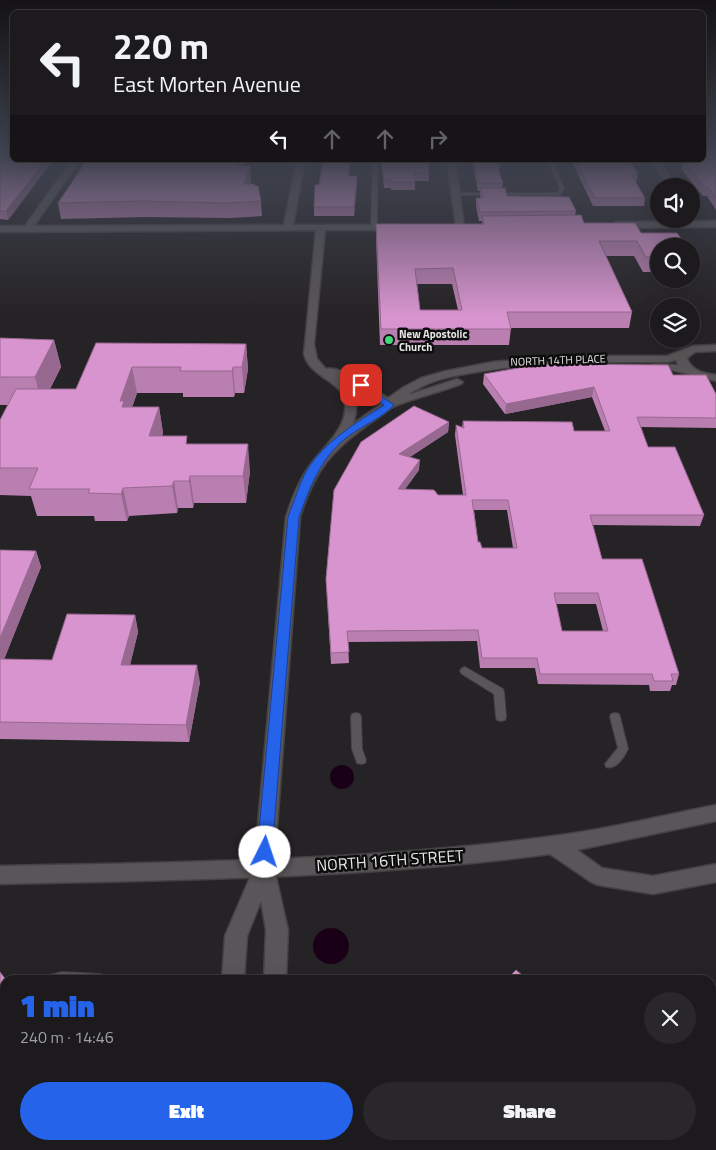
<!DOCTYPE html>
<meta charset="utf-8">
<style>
body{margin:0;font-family:"Titillium Web",sans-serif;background:#292729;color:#f1f3f6;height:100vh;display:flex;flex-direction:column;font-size:19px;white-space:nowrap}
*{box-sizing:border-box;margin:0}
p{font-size:16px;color:#a0a1a3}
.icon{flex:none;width:28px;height:28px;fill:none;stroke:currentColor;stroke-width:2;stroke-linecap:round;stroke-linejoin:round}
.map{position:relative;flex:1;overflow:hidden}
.details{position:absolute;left:0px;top:975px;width:716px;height:175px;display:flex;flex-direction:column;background:#1c1a1c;border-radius:15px 15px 0 0;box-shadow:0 5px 20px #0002,0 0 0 1px #3a383b}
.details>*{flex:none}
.banner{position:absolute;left:10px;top:10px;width:696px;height:152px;border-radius:8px;box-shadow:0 5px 20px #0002,0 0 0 1px #3a383b;background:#1c1a1c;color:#f1f3f6;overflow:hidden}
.controls{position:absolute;left:650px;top:178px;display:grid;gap:10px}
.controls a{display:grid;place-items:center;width:50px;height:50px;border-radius:50%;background:#1c1a1c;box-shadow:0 5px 20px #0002,0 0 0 1px #3a383b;font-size:25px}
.pin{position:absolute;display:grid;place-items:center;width:42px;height:42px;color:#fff;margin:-21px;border-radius:10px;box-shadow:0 2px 8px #0006}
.me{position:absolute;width:55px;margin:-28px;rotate:4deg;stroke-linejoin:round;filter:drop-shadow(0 0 4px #0008)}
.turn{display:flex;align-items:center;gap:18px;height:105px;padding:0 20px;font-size:22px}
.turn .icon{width:65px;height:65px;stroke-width:2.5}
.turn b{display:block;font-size:35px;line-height:42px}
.lanes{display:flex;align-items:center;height:48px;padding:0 20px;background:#0003;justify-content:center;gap:25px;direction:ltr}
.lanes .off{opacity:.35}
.round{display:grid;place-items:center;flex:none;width:52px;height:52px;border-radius:26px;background:#292729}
.head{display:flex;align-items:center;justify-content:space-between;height:85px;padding:0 20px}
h1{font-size:30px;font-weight:800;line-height:38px;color:#2563eb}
.cta{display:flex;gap:10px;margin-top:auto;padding:10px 20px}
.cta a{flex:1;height:58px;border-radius:30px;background:#2563eb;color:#fff;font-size:20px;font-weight:800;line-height:58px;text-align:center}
.cta a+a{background:#292729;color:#f1f3f6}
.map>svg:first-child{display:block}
</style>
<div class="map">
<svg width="716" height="1150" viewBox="0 0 716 1150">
<rect width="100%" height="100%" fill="#262326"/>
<g fill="#1a0017">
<circle cx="342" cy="777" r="12"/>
<circle cx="331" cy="946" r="18"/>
</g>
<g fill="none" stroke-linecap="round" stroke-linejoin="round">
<g stroke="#434143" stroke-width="2">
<g id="lane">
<path d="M373,160h4v67l-3,2 -3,-2z"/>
<path d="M548,160h4l12,29 -4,6h-104l-2,-1 2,-1h101l3,-4z"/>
<path d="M465,667l38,22 1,3 2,25 -1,3 -4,1 -4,-1 -1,-3 -2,-23 -32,-20 -2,-3 2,-3z"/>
<path d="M356,713l4,1 1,3 1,32 4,11 -1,3 -4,1 -4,-1 -5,-14 -1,-32 1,-3z"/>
<path d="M615,713l4,1 1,3 8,32c-4,8 -12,21 -22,18l-1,-3 13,-16 -8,-31 1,-3z"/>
<path d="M62,972l38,2 5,2 1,4h-61l1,-4z"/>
</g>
</g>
<g stroke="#434143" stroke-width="3">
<g id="street">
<path d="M72,160h8l-46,66 250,-1 13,-65h8l-12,65h106l1,2 -4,3h-71l-11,114 3,15 9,10c15,-4 50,21 62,29l16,-11 17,-9 25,-7 47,-9 74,-6h100l26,-10 23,-1v6l-21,1 -8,6c4,13 17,15 29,17v6l-44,-11h-18l-6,-3 6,-3 24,1 -2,-5 -8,2c-64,0 -128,-1 -192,10 -24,4 -48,8 -68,23l49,-16 6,3 -2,2c-21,8 -46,14 -66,22 -7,3 -15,11 -22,15 -41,29 -58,48 -73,96l-26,351 14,62 -2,50h-22l2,-50 -5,-29 -14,35 -3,44h-22l3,-44 29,-68 32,-351c5,-16 11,-32 20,-46 13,-22 46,-43 38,-72 -5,-19 -35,-23 -40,-45l12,-124 -316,2v-6h25zM341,380l16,7 24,17 -28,20c6,-19 4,-31 -12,-44z"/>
<path d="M447,160h8l9,66 -4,3 -4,-3z"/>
<path d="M651,160h8l17,26h-8z"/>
<path d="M716,221v6l-100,1 -4,-3 4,-3z"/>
<path d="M204,1145h24l1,5h-26z"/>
<path d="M251,1145h24l1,5h-26z"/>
</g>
</g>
<g stroke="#434143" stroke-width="3">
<path id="secondary" d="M716,805v16l-139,29 25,18 51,8 63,-12v18l-63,12 -55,-9 -7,-3 -41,-28c-182,24 -366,26 -550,30v-18c187,-4 375,-5 561,-31 52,-7 103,-20 155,-30z"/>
</g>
<use href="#lane" fill="#595558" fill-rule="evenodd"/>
<use href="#street" fill="#595558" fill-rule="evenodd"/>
<use href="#secondary" fill="#595558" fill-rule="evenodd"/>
</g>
<g fill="#ba7fb1" fill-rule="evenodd">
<path d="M0,155l12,5h41l-45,60 -8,-1z"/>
<path d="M704,155h12v55l-9,-14h-4l-22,-27 2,-9h21z"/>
<path d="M87,160h158l-2,6 8,15 -1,3 11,17 1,15 -32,2 -85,-1 -84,2 -3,-16z"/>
<path d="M381,160h47l1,21h-14v9h-24v-2h-7z"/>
<path d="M472,160h26l2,6 -1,7 4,10 -1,5 5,8 69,15 -1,4 9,8 57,10 18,13v26h-16l-9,-16h-28l26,56 -3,16h-118l-2,17h-129l-4,-106v-15h106v-3h-3l-3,-15v-8h4v-7h-2zM417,284h35l6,26h-38z"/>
<path d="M571,160h58l9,14 -2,9 9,15 -1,8h-51z"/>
<path d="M349,176l8,8 -3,32h-40v-9l5,-22z"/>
<path d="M691,253l3,3 -3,10z"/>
<path d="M0,338l54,2 7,27 -11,22h26l20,-46 150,1 2,25 -4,24h-9l-1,4h-51v-4h-46l-5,14h27l4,26 -1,3 26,8 62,27 -4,32h-52l-1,5h-15l-1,5 -48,3 -2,5h-32l-1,-5h-57l-6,-20 -31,-1v-75l8,-15h-8z"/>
<path d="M484,374l189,1 43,19v34l-75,-1 7,20 56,68 -4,11 -107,-1 9,34 77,115 -3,11h-4l-2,6h-20l-1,-6 -111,-1 -3,-16h-55l-3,-27 -129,1 1,21 -18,1 -5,-85 8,-89 115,-68 -1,10 -38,25 9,13 -14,19 33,6h25l-8,-60 1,-10 6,3 1,-7 111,10h31l-13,-34 -87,17 -22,-30zM474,510h33l6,38h-31l-4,-6zM556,604h40l7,27h-41z"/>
<path d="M0,550l36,1 5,16 -37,92 48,1 83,-45 3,17 -8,33 70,17 -11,60 -189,-3z"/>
<path d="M435,1145h131l-3,5h-123z"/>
</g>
<g fill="#976890">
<path d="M46,160h7l-45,60 -2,-9z"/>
<path d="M239,160h6l-6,21 -1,-15z"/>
<path d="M250,166l1,15 -6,19 -1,-16z"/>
<path d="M357,176v8l-3,32v-9z"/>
<path d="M54,340l7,27 -19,38 -7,-28z"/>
<path d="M246,344l2,25 -4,24 -2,-26z"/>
<path d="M132,367l5,26 -9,27 -8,-19z"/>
<path d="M233,367l2,26 -1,4 -2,-26z"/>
<path d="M594,387l-2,10 -87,17 1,-10z"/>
<path d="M159,407l4,26 -9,30 -5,-27z"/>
<path d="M449,422l-1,10 -49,32v-10z"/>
<path d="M248,444l2,27 -4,32 -3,-27z"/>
<path d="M420,460l-1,10 -21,29v-10z"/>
<path d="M190,476l4,27 -1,5 -4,-27z"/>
<path d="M174,481l4,27 -1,5 -5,-27z"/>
<path d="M123,488l6,28 -2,5 -6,-27z"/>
<path d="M36,551l5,16 -41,103v-32z"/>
<path d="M135,615l3,17 -12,50 -5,-17z"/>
<path d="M197,665l3,17 -11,60 -3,-17z"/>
<path d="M51,1145h17l3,5h-26z"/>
<path d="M474,1145h2l-1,5h-5z"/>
<path d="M539,1145h2l-1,5h-5z"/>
<path d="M561,1145h5l-3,5h-6z"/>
</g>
<g fill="#d894ce" stroke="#976890" fill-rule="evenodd">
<path d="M0,155h12v5h34l-40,51h-6z"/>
<path d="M87,160h152l-1,6h12l-6,18h10l1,2h3l3,15 -33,2 -86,-2 -84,2z"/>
<path d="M323,160h26v16h8l-3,31h-40l1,-22h4z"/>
<path d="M381,160h47l1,13h-15l1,9h-23l-1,-2h-7z"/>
<path d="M474,160h24l2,6h-3l6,17h-24z"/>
<path d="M575,160h54l9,14h-7l14,24h-50z"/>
<path d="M683,160h33v38l-7,-10 -4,-1z"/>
<path d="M480,188h25l2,8 62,1 7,14 -96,1 -4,-14h7z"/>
<path d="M581,215l3,8h51l6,10h36l10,13h-28v11h-13l-9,-16h-38l33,71h-125l4,17h-130l-5,-105h108l-2,-8zM453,268l9,42h-42l-5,-41z"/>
<path d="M0,338l54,2 -19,37h-35z"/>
<path d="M96,343l150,1 -4,23h-9l-1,4h-52l1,-4h-49l-12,34h4l-2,6h37l-10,29h38l-1,8h62l-5,32h-53l-1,5h-15l-2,5 -49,2 -2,6 -33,-1 2,-4h-61l9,-21h-38v-48l16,-31h60z"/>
<path d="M541,364l127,1 5,10h33l10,19v24l-79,-1 11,30h27l29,68h-114l12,44h40l37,115h-8l2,7h-19l-2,-7h-112l-3,-16h-55l-4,-28 -131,1 2,21 -18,1 -5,-74 8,-89 27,-48 53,-36 35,16 -50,32 21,6 -22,29 36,1 4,5h28l-10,-70 8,3 -1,-7 109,1 2,9h36l-16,-44 -88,17 -22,-30zM472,500h36l9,48h-35l-2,-6h-2zM554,593h44l10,38h-46z"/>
<path d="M0,550l36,1 -36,87z"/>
<path d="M67,614l68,1 -14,50h76l-11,60 -186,-3v-63l52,1z"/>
<path d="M516,970l12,10h-22z"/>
<path d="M0,972l6,8h-1v165h46l-6,5h-45z"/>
<path d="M454,1145h20l-4,5h-12z"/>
<path d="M479,1145h60l-4,5h-17l-1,-2 -2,2h-31z"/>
<path d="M549,1145h12l-4,5h-3z"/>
</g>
<linearGradient id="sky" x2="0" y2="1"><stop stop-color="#151315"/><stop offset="0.49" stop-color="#414552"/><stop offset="1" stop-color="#414552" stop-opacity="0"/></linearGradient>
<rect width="716" height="316" fill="url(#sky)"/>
<path fill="#2563eb" stroke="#184099" d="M361,382l33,23c-13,14 -33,21 -48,33 -26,21 -36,49 -47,79l-27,335 -2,5 -5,2 -5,-2 -3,-5 31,-335c6,-15 11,-33 19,-47 19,-30 48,-46 77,-65l-27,-18 -1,-2z"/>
<circle fill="#42d77c" stroke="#0e0d0e" stroke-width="2" cx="389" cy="340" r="5"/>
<g text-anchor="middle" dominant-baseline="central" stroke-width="5" stroke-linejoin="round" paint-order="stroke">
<g font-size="11" font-weight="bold" fill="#e7e5e6" stroke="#0e0d0e" text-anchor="start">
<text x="399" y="334">New Apostolic<tspan x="399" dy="13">Church</tspan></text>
</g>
<g font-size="11" fill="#e7e5e6" stroke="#0e0d0e">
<text transform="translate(558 360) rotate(-2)">NORTH 14TH PLACE</text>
</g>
<g font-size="16" fill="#e7e5e6" stroke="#0e0d0e">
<text transform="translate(390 860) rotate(-4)">NORTH 16TH STREET</text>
</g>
</g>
</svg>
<div class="controls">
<a><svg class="icon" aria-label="sound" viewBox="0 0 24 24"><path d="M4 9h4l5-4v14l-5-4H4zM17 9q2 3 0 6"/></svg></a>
<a><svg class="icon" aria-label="search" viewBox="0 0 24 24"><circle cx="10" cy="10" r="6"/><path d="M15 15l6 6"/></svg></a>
<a><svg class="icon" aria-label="layers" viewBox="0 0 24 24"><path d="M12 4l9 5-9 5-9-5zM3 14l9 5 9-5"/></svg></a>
</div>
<div class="pin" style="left:361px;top:385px;background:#d93025"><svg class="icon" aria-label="arrive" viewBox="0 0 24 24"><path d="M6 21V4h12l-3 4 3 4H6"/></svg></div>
<svg class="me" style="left:265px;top:852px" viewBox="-20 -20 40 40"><circle r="19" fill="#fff"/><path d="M0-13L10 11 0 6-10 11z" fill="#2563eb"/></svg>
<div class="banner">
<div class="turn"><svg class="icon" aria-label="left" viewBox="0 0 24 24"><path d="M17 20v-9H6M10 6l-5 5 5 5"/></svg><div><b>220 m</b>East Morten Avenue</div></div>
<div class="lanes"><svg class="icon" aria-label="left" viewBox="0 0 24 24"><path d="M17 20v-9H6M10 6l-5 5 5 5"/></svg><svg class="icon off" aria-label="ahead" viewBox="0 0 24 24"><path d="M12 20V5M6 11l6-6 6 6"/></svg><svg class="icon off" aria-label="ahead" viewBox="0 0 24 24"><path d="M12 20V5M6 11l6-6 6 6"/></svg><svg class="icon off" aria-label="right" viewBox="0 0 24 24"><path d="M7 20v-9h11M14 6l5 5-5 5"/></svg></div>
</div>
<section class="details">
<div class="head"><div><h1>1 min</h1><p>240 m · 14:46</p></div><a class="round"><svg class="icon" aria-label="close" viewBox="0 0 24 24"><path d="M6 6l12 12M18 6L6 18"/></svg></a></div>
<div class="cta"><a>Exit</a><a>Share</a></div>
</section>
</div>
